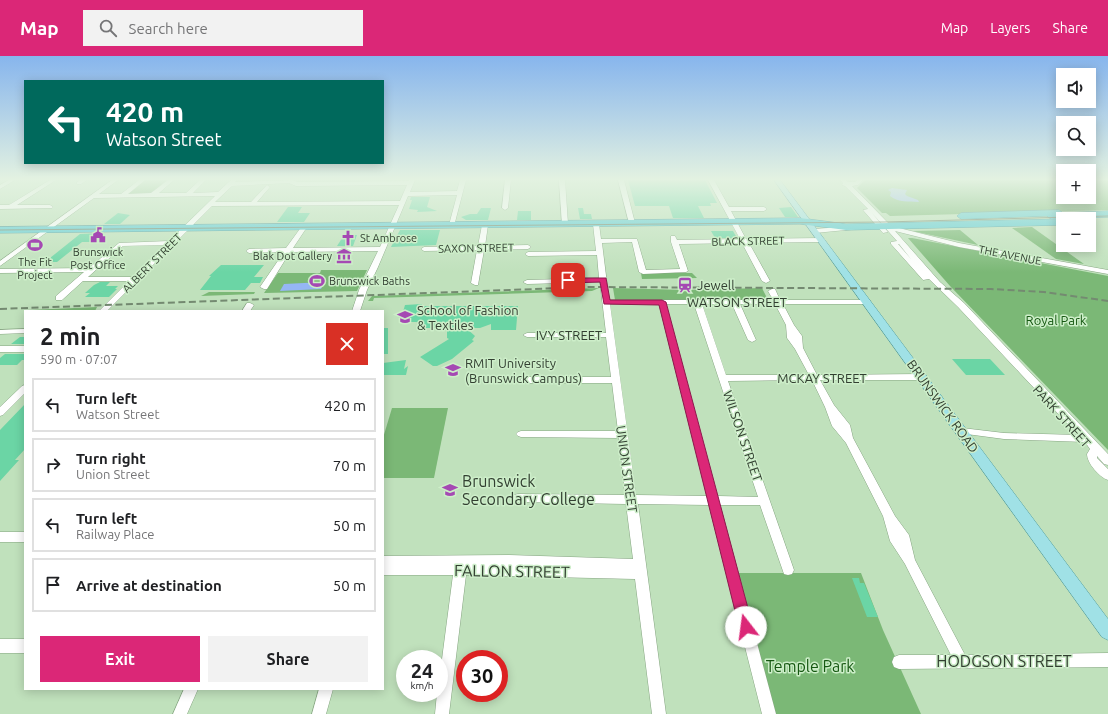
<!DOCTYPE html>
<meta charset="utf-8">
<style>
body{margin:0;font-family:Ubuntu,sans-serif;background:#f2f2f2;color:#202124;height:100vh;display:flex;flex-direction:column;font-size:15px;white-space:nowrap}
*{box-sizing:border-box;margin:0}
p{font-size:13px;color:#757577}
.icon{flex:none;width:22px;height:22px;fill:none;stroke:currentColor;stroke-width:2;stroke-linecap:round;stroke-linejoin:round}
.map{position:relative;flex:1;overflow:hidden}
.drawer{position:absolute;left:24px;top:254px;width:360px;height:380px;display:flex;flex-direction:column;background:#fff;border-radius:0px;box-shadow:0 2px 10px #0003}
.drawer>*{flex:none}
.banner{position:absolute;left:24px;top:24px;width:360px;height:84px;border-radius:0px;box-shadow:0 2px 10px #0003;background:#00695c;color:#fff;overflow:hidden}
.buttons{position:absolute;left:1056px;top:12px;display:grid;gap:8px}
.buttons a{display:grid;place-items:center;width:40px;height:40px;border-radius:0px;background:#fff;box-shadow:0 2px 10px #0003;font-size:20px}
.speed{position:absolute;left:396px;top:594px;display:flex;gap:8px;font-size:20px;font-weight:700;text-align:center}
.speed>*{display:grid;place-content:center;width:52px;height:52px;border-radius:50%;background:#fff;box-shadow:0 2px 10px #0003;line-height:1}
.speed small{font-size:10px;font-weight:400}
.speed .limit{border:6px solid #d22;background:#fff;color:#111}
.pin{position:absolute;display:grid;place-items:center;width:34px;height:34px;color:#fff;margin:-17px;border-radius:8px;box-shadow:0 2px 6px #0006}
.me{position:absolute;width:44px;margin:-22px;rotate:345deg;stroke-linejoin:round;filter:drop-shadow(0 0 3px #0008)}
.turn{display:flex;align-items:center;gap:14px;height:84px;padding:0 16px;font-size:18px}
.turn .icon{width:52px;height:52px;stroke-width:2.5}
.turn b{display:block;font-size:28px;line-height:34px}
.round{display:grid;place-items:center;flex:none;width:42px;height:42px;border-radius:0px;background:#f2f2f2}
.summary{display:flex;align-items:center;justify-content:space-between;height:68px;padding:0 16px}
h1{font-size:24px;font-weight:600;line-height:30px}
.cta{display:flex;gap:8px;margin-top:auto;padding:8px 16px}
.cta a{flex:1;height:46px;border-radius:0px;background:#db2777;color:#fff;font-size:16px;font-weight:600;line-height:46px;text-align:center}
.cta a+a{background:#f2f2f2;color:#202124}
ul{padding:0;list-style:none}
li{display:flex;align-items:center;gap:12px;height:54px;margin:0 8px 6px;padding:0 8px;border:2px solid #e0e0e0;border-radius:0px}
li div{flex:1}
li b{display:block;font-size:15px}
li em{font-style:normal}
header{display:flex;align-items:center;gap:24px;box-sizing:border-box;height:56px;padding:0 20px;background:#db2777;color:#fff}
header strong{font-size:19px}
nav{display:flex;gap:22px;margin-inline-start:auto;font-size:14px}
.search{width:280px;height:36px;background:#f2f2f2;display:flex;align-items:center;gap:10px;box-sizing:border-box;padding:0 14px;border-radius:0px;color:#757577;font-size:15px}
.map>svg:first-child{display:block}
</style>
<header>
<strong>Map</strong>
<div class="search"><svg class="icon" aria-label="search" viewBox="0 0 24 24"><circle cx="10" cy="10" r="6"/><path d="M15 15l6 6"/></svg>Search here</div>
<nav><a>Map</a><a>Layers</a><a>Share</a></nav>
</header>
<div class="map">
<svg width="1108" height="658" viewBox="0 0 1108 658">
<rect width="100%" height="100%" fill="#c0e1bc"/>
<g fill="#7bb876">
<path d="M145,124h22l-16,14h-23z"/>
<path d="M865,124h198v17h26v-17h19v30l-218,6 -4,-3h-4l-25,-25z"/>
<path d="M1032,171l52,37 -28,-5 -44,-31z"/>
<path d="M960,174l18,15 -66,-14z"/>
<path d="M908,182h4l196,38v174l-158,-164z"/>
<path d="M321,214h46l-10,21 -93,2 14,-20h42z"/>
<path d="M641,217h51l5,5 -55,1z"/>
<path d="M599,232l-7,3 -218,7 -1,3h-5l4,-5z"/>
<path d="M613,232l72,2 77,-2 6,12h-153z"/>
<path d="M209,236h46l-1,2 -53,2z"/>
<path d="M97,251l-2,4h-66l1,-1z"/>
<path d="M392,352h56l-14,70h-51v-40z"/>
<path d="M738,517h123l22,57 38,84h-148z"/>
</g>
<g fill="#95b6f4">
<path d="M892,132l15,2 -2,4 2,2 11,4 1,2c-10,-1 -20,1 -29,-6l1,-4 -3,-2z"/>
<path d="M324,226l-3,7 -41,2 4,-7z"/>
</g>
<g fill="#6bd5a5">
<path d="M628,124h77l12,23h-7l1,3h-13l6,12h-31l-4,-12h-34z"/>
<path d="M411,141h19l-3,10 10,4 -20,1 1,-2 -9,-1 3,-9h-2z"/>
<path d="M288,151h14l-4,6h12l-6,9h-27z"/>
<path d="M791,151l7,10h-13l-6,-9z"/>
<path d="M481,152h10l-3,12h-22l-5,-3 9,-3h7z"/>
<path d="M578,152h5l1,6h7l1,5h-12z"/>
<path d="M518,155h13v9h-14z"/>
<path d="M118,157l12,2 -10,9h-16z"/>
<path d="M400,174h40l-4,15 -45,2z"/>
<path d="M711,175h22l4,7h-22z"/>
<path d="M101,177l-10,9h-9l-25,20h-12l35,-28z"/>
<path d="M344,179h13l-4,11h-16z"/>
<path d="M221,209h43l-10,12h9l-3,6h-9l-6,7h-45l11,-14h-2z"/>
<path d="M100,226h10l-4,4h12l-3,3h2l-8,8h-24l5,-4h-5l9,-8z"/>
<path d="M422,248l-1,2h97l-2,24h-25v-6l-11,4h-14l9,8 -3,4 2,1 -22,18 -15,7h-4l-13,-9 29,-18 -2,-1v-10h-26v-5l-5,-1h-16l1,-5 -3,-1 5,-4 2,-7z"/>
<rect x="383" y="272" width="5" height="26"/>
<path d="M20,281h5v7h-14z"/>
<path d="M5,298h20v6h-3l-5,5h-17v-7z"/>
<path d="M952,303h38l15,16h-39z"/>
<path d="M406,304l-2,9 4,-3 -2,9h-23v-12z"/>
<path d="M25,348v45l-10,11h4l-19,21v-51z"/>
<path d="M852,522h7l1,5h4l14,34h-11z"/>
</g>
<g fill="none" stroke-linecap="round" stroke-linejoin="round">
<g stroke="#86a582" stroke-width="1">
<g id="minor">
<path d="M9,124h6l-15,9v-4z"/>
<path d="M50,124h6l-39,25h33l3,2 -1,1 -52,1v-4h9z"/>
<path d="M81,124h6l-6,4h-4v-2z"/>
<path d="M112,124h6l-19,14h22l18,-14h6l-17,14 23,-1 17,-13h6l-15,13h27l14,-13h6l-13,13 25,-1 13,-12h6l-2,2 58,-2 4,2 112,-1v-1h6l-5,12 47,-1 3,-11h6l-12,46 -5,-1 8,-30 -49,1 -30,71 -11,23 -7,21h-8l7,-21 19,-39 -88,1 -23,37h-3l-4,-2 24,-35 -35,1 -3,-2 3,-2 37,-1 16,-22 2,-1 3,2 -14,21 87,-1 19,-42 -187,1 -105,105h-8l30,-30h-46l-21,19h-6v-4l28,-24 -84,1v-4l89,-1 30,-25 50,-2 46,-45 -121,2 -94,68v-5zM289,127l7,3 111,-1 -7,16 -143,1 13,-15 -3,-2 -16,17h-36l17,-16zM165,189l-32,32h-45l35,-31z"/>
<path d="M505,124h6l-3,28 -3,2 -3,-2z"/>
<path d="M559,124h6l3,44 -3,2 -3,-2z"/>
<path d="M618,124h6l11,43 -1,1 -5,-1z"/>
<path d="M708,124h6l15,27h35l3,2 -3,2h-33l15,28 76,-1 3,2 -3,2 -73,1 21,38 -4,2 -4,-2 -20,-38 -63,1 9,27 -2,1 -43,2 -4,-2 -7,-30 -30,1 7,57h164l-5,-9 4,-2h3l5,11h90v4h-87l11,21 8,11 1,12 14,27 105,-1 4,3 -4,3h-102l14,25 16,20 3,13 42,78 14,19 6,25 50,95 143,-2v14l-209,2 -5,-2 -2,-5 2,-5 5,-2h52l-46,-91 -15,-23 -7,-25 -37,-73 -14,-17 -7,-19 -13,-27 -84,1 66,189 -2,4 -4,1 -4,-1 -24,-69h-40l56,209h-14l-53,-209 -71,-1 28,210h-14l-17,-135 -169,-4 -17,139h-14l2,-21h2v-11l14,-107h-70v-19l126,-1 124,4 -7,-55 -108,-2 -4,-1 -1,-3 1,-3 4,-1 107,1 -6,-57 -98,-1 -3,-1 -2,-2 2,-2 3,-1h97l-6,-48h-88l-4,-3 4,-3h87l-5,-40h-79l-4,-2 4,-2h79l-6,-51 -73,2 -4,-2 4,-2 72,-2 -2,-23 -69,1 -3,-2 3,-2 68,-1 -3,-27 3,-2 3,2 2,15h36l9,31 34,-1 -9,-27v-6h4l2,4 63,-1zM610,248h49l48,192 -71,-1zM666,248h28l64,193 -40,-1zM702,248h30l16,36 4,2 4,-2 -16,-36h35l11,21 1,13 8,11 14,26h-83z"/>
<path d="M840,124h6l2,2h7l2,-2h6l-5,5 -6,1 39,40 68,17 149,27v4l-149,-27 -64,-16 45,51 24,21 144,151v11l-4,-1 -7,-8v2l11,11v11c-9,-3 -21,-17 -21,-26l3,-5 -5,-7 -81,-3 -45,-6 -2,-2 2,-2 3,-1 42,5 74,2 -120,-128 -29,-28 -6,1 -32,-36v-2l6,-1 -25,-28 16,19 -5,1 -20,-23 5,-1 -23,-23 -3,-1 1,-2zM898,188h1l12,15z"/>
<path d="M485,167l3,2 -3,21 43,-1 3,2 -3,2 -44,1 -6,35h-3l-4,-2 6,-33 -53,1 -3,-2 3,-2 54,-1 4,-21z"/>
<path d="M854,170l2,1v2l-41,4 -3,-2 3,-2z"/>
<path d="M247,247h3l4,2 -4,6h-8z"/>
<path d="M25,273v4l-25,1v-4z"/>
<rect x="0" y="290" width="25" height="6"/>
<path d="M25,329v8l-22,22 -3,1v-9l22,-21z"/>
<rect x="0" y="476" width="25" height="10"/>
<rect x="0" y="583" width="25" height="14"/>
<path d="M184,633h14l-11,25h-14z"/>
<path d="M319,633h14l-7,25h-14z"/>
</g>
</g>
<g stroke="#509b9c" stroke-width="1">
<path id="major" d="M774,124h6l328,439v21l-6,-3z"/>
</g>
<g stroke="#509b9c" stroke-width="1">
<g id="highway">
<path d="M1059,154l4,3 45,-2v6l-57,2 -4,-3 -86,3 -4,-3 4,-3z"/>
<path d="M800,162l46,6 217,-5v6l-217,5 -46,-6 -800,9v-6z"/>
</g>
</g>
<use href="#minor" fill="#fff" fill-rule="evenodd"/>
<use href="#major" fill="#a0e1e6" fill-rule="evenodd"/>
<use href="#highway" fill="#60cdd5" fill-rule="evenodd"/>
<path stroke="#748a71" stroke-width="1" d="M0,174l884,-8 224,-6"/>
<path stroke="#748a71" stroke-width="2" stroke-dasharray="7 3.5" stroke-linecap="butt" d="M0,253l589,-22 402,2 53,3 64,9"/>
</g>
<linearGradient id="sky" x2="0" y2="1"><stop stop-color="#87b5ed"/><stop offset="0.57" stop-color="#e3f2e1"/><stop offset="1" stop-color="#e3f2e1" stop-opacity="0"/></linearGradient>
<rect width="1108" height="216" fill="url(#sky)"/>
<path fill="#db2777" stroke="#8e194d" d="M606,222l4,22h52l4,2 87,325 -2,4 -5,2 -5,-2 -2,-4 -80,-322 -55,-1 -4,-22 -32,1 -4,-3 4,-2z"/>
<defs>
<g id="civic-bare" transform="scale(1.2)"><path d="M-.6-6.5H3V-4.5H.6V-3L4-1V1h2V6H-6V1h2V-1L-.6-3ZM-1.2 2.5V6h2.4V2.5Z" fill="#a549b3" stroke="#cdeec9" stroke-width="2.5" paint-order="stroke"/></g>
<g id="church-bare" transform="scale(1.2)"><path d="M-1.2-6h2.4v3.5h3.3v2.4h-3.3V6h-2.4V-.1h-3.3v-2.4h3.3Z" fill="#a549b3" stroke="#cdeec9" stroke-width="2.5" paint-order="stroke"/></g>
<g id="stadium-bare" transform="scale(1.2)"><path d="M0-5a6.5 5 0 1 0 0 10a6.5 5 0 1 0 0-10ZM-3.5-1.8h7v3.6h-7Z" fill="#a549b3" stroke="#cdeec9" stroke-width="2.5" paint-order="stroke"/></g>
<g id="museum-bare" transform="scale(1.2)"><path d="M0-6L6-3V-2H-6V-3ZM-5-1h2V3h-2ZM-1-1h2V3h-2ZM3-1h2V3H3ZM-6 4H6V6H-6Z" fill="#a549b3" stroke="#cdeec9" stroke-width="2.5" paint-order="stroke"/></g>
<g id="station-bare" transform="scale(1.2)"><path d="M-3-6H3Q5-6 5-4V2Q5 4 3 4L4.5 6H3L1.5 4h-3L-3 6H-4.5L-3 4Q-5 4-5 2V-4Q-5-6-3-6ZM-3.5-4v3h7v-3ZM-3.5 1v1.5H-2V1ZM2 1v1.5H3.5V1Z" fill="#a549b3" stroke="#cdeec9" stroke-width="2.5" paint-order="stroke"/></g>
<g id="university-bare" transform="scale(1.2)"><path d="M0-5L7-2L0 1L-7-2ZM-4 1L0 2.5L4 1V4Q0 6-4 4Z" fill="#a549b3" stroke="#cdeec9" stroke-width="2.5" paint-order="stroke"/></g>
<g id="school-bare" transform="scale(1.2)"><path d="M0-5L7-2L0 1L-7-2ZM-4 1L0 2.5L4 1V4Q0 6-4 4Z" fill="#a549b3" stroke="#cdeec9" stroke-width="2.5" paint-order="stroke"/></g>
</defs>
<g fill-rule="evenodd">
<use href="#civic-bare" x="98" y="179"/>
<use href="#church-bare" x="348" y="182"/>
<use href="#stadium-bare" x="35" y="189"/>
<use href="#museum-bare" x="344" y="200"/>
<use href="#stadium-bare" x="317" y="225"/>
<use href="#station-bare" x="685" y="229"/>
<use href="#university-bare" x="405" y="261"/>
<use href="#university-bare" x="453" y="314"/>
<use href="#school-bare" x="450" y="434"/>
</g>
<g text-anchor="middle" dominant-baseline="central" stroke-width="3" stroke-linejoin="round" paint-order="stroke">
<g font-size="11" fill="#323f31" stroke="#cdeec9" text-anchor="start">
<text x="360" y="182">St Ambrose</text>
<text x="98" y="196" text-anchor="middle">Brunswick<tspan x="98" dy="13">Post Office</tspan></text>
<text x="332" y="200" text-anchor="end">Blak Dot Gallery</text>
<text x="35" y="206" text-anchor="middle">The Fit<tspan x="35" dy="13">Project</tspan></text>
<text x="329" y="225">Brunswick Baths</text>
</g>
<g font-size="11" fill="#323f31" stroke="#cdeec9">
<text transform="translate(748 185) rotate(-1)">BLACK STREET</text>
<text transform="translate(476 192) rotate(-1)">SAXON STREET</text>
<text transform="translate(1010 199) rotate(11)">THE AVENUE</text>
<text transform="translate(152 207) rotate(-45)">ALBERT STREET</text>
</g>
<g font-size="13" fill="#323f31" stroke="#cdeec9" text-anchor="start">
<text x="697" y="229">Jewell</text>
<text x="417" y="254">School of Fashion<tspan x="417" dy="15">&amp; Textiles</tspan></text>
<text x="465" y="307">RMIT University<tspan x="465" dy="15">(Brunswick Campus)</tspan></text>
</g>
<g font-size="13" fill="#323f31" stroke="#cdeec9">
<text x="737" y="246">WATSON STREET</text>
<text x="569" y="279">IVY STREET</text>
<text x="822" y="322">MCKAY STREET</text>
<text transform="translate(943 350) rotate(54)">BRUNSWICK ROAD</text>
<text transform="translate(1062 360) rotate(48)">PARK STREET</text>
<text transform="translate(743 380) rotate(71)">WILSON STREET</text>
<text transform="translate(627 413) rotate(82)">UNION STREET</text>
</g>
<g font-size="13" fill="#165812" stroke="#cdeec9">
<text x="1056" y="264">Royal Park</text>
</g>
<g font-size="16" fill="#323f31" stroke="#cdeec9" text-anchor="start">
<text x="462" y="425">Brunswick<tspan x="462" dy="18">Secondary College</tspan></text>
</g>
<g font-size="16" fill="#323f31" stroke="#cdeec9">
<text transform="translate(512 515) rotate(1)">FALLON STREET</text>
<text x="1004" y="605">HODGSON STREET</text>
</g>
<g font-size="16" fill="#165812" stroke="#cdeec9">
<text x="810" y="610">Temple Park</text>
</g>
</g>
</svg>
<div class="buttons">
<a><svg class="icon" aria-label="sound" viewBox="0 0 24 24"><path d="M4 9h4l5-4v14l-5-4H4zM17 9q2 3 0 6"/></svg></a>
<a><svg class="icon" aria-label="search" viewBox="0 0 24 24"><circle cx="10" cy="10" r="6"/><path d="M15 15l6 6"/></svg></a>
<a>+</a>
<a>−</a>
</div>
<div class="speed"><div>24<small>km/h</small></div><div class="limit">30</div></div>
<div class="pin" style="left:568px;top:224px;background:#d93025"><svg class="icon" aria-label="arrive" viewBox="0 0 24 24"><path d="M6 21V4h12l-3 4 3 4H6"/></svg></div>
<svg class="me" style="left:746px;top:571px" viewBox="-20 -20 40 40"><circle r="19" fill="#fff"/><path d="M0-13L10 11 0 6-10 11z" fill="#db2777"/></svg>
<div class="banner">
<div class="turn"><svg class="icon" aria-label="left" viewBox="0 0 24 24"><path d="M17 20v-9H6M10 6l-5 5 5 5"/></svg><div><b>420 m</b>Watson Street</div></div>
</div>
<section class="drawer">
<div class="summary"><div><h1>2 min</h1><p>590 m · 07:07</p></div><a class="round" style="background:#d93025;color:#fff"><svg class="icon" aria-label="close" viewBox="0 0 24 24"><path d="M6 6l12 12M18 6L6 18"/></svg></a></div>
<ul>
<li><svg class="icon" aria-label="left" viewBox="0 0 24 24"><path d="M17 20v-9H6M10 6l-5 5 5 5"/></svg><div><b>Turn left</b><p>Watson Street</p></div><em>420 m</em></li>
<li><svg class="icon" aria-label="right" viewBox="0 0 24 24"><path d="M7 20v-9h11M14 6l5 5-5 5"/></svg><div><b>Turn right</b><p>Union Street</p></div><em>70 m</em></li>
<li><svg class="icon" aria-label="left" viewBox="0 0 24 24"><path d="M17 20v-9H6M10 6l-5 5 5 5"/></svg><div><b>Turn left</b><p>Railway Place</p></div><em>50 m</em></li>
<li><svg class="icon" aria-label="arrive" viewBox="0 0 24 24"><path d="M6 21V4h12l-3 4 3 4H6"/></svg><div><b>Arrive at destination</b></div><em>50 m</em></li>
</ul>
<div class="cta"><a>Exit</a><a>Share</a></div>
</section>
</div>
